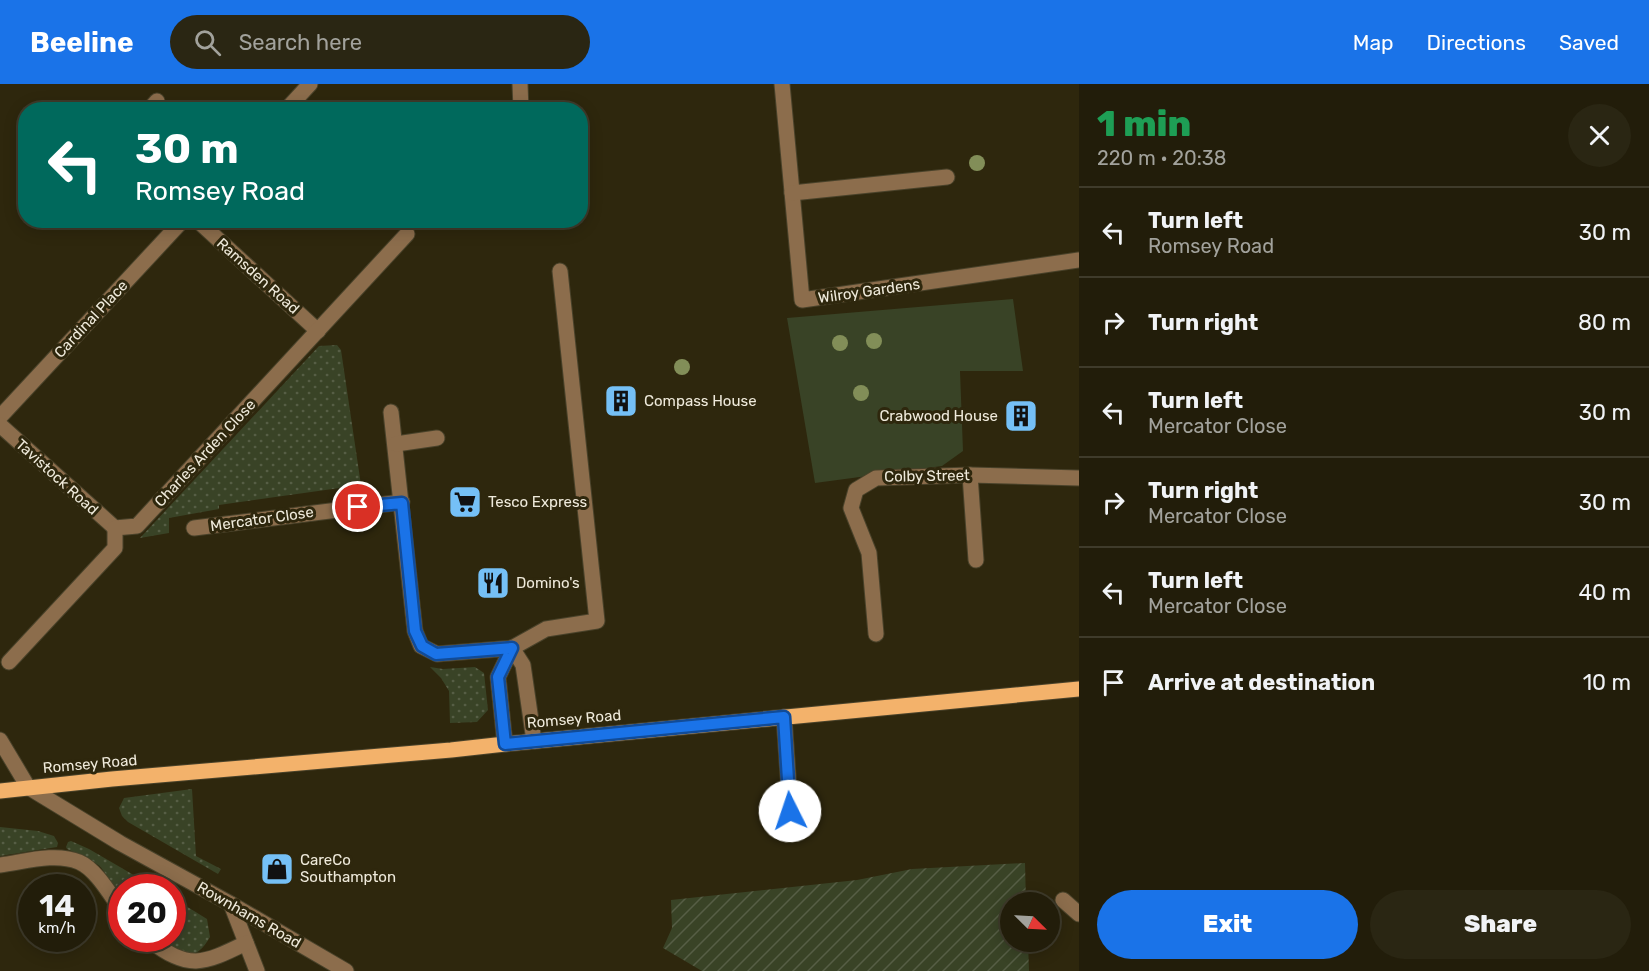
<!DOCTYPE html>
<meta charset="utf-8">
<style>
body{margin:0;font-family:Rubik,sans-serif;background:#2a2613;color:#f1f3f6;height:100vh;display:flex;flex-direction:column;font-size:22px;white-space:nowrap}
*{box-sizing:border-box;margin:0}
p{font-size:20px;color:#a2a29c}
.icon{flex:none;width:33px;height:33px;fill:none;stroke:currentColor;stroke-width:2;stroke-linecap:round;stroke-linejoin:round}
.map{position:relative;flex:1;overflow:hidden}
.details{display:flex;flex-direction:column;background:#221d0a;width:570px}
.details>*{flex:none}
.top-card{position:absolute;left:18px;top:18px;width:570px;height:126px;border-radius:24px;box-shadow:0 3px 15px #0003,0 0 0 2px #3f3b2b;background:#00695c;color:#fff;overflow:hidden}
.needle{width:39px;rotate:114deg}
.fabs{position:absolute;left:1000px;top:808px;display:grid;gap:12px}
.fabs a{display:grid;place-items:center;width:60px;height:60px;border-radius:50%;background:#221d0a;box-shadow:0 3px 15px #0003,0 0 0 2px #3f3b2b;font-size:30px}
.speed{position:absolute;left:18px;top:790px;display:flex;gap:12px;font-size:30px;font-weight:700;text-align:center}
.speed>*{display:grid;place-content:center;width:78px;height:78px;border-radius:50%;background:#221d0a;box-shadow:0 3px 15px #0003,0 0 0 2px #3f3b2b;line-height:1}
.speed small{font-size:15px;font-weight:400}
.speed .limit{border:9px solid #d22;background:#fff;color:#111}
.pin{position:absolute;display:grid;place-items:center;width:51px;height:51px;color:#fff;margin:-26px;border:3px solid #fff;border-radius:50%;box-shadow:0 2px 6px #0007}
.me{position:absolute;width:66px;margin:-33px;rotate:356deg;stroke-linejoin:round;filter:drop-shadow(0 0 4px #0008)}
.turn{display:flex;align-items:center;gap:21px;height:126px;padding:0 18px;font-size:27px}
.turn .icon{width:78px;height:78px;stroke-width:2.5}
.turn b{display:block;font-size:42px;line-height:51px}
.round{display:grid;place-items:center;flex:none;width:63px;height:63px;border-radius:32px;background:#2a2613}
.overview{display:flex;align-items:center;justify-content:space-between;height:102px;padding:0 18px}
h1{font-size:36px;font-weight:800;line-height:45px;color:#1e9e55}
.button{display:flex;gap:12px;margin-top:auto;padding:12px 18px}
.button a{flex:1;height:69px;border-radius:36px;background:#1a73e8;color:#fff;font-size:24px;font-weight:800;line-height:69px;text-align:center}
.button a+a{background:#2a2613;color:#f1f3f6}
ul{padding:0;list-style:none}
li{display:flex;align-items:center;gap:18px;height:90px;padding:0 18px;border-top:2px solid #3f3b2b}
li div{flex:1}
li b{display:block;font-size:22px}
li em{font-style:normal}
header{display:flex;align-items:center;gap:36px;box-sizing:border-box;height:84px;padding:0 30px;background:#1a73e8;color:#fff}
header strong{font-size:28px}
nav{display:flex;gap:33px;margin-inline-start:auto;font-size:21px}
.search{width:420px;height:54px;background:#2a2613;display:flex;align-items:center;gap:15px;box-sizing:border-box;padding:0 21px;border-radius:33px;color:#a2a29c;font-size:22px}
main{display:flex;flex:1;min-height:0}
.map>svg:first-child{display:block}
</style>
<header>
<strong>Beeline</strong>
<div class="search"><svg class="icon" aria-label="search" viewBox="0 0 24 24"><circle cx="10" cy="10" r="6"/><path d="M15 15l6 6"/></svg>Search here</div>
<nav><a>Map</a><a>Directions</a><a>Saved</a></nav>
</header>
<main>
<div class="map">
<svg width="1079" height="887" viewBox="0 0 1079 887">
<defs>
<pattern id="grass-dots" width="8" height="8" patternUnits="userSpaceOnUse" patternTransform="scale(1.5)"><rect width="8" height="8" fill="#394326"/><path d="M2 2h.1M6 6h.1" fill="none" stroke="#565e45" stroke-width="1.8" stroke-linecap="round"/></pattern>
<pattern id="garden-furrows" width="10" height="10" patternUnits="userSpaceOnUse" patternTransform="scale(1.5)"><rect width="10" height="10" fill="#394326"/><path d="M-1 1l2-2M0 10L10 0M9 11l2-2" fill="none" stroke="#565e45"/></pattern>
</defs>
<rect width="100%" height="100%" fill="#2e270d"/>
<g fill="url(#grass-dots)">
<path d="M337,261l4,5 20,135 -142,20v4l-50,9v15l-29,5 179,-192z"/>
<path d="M430,583l13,2 32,-2 9,6 4,37 -11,12 -27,1 -1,-32 -8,-13z"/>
<path d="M192,705l4,67 25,13 -3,5 -90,-52 -6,-6 -3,-8 5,-10z"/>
<path d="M0,743l38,4 16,5 4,7 -1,4 -57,9z"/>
<path d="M71,757l18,8 67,39h-34l-1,8 -21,-30 -13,-8 -20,-9 -1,-2 2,-5z"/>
<path d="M173,814l34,21 3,18c-16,28 -28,17 -49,2h11z"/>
</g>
<path fill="#394326" d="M1013,215l10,72h-63l3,80 -21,15 -127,17 -28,-165z"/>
<path fill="url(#garden-furrows)" d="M1025,779l1,40h-15v39h17l1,29h-327l-39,-23 9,-20 -1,-28 186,-20 55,-11z"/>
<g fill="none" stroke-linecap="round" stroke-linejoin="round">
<g stroke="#49422a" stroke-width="17">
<g id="minor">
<path d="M520,0l1,26"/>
<path d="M782,0l20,216 277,-40"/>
<path d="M149,26l8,-9"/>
<path d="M286,26l24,-26"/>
<path d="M792,109l155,-16"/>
<path d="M197,136l121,111"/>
<path d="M391,328l24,219 6,15 16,8 75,-6"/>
<path d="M0,333l183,-197"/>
<path d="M0,341l115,103"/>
<path d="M396,360l41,-6"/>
<path d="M970,391l6,85"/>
<path d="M194,444l208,-26"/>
<path d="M876,550l-7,-81 -18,-45 5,-18 20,-12 94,-3 109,3"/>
<path d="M512,564l11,17 11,76"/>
<path d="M9,578l106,-114v-20l22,-2 270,-292"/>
<path d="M784,633l8,117"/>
<path d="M0,656l28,47 92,56 111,61 115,67"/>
<path d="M505,660l-7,-67 14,-29 34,-19 51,-8 -37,-350"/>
<path d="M0,781c24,-3 55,-13 79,-3 17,7 32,34 43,49"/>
<path d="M1063,816l16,14"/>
<path d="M231,820l26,67"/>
<path d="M148,855c41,32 55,25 98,4"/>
</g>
</g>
<g stroke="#49422a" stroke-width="17">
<path id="major" d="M0,707l112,-12 339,-29 54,-6 574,-55"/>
</g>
<use href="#minor" stroke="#8c6d4c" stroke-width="15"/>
<use href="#major" stroke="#f3b26b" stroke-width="15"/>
</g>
<g fill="#828e58">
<circle cx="977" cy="79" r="8"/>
<circle cx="874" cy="257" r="8"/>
<circle cx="840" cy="259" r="8"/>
<circle cx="682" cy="283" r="8"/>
<circle cx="861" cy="309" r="8"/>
</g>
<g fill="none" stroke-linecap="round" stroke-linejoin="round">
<g stroke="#114b97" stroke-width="15">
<path id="route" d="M358,423l44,-4 13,128 7,15 14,8 76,-6 -14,29 7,67 279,-27 6,94"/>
</g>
<use href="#route" stroke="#1a73e8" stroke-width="10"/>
</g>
<defs>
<g id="building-square" transform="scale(1.725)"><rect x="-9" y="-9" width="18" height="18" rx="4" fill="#75c0f6" stroke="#2e270d"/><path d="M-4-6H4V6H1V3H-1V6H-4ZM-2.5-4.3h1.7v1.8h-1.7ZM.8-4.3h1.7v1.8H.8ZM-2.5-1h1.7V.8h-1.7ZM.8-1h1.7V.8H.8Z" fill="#111"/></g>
<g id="supermarket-square" transform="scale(1.725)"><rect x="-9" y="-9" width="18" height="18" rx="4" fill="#75c0f6" stroke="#2e270d"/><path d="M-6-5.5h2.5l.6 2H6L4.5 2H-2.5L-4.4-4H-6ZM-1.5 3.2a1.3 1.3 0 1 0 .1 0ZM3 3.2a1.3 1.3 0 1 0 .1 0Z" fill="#111"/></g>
<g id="restaurant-square" transform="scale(1.725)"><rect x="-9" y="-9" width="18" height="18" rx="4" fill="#75c0f6" stroke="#2e270d"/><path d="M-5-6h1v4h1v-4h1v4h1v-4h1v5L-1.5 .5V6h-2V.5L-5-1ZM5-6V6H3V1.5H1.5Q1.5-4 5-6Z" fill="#111"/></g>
<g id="shop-square" transform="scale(1.725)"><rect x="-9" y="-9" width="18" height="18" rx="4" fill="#75c0f6" stroke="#2e270d"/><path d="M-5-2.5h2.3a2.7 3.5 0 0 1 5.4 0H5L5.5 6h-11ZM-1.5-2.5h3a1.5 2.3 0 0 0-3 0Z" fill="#111"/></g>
</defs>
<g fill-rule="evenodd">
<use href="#building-square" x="621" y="317"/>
<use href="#building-square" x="1021" y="332"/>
<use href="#supermarket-square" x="465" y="418"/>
<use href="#restaurant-square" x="493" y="499"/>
<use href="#shop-square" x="277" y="785"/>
</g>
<g text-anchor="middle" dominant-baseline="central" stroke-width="6" stroke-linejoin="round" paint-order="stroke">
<g font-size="15" fill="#efeadb" stroke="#2e270d">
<text transform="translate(258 192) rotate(42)">Ramsden Road</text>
<text transform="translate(869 207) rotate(-8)">Wilroy Gardens</text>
<text transform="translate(91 235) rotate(-47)">Cardinal Place</text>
<text transform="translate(205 369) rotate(-47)">Charles Arden Close</text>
<text transform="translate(927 392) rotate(-1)">Colby Street</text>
<text transform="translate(57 393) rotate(42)">Tavistock Road</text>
<text transform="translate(262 435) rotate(-8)">Mercator Close</text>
<text transform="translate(574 635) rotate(-5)">Romsey Road</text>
<text transform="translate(90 680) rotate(-5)">Romsey Road</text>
<text transform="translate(249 831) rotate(30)">Rownhams Road</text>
</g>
<g font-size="15" fill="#efeadb" stroke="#2e270d" text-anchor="start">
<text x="644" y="317">Compass House</text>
<text x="998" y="332" text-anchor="end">Crabwood House</text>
<text x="488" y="418">Tesco Express</text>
<text x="516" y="499">Domino's</text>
<text x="300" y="776">CareCo<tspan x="300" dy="17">Southampton</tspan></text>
</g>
</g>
</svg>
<div class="fabs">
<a><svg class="needle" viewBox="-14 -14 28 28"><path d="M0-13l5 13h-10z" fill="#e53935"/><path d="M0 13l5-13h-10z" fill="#a2a29c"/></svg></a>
</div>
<div class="speed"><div>14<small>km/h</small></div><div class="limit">20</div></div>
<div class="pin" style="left:358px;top:423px;background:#d93025"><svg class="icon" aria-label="arrive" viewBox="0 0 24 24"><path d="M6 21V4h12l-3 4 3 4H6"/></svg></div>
<svg class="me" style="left:790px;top:727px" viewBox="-20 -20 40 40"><circle r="19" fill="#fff"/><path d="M0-13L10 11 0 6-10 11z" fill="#1a73e8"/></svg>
<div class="top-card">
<div class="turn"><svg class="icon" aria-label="left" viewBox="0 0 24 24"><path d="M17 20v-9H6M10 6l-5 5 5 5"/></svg><div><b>30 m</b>Romsey Road</div></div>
</div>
</div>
<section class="details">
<div class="overview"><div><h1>1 min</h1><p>220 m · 20:38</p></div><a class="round"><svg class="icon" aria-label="close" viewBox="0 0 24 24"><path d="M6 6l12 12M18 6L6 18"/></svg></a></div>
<ul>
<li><svg class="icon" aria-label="left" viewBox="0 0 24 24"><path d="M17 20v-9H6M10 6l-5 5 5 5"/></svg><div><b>Turn left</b><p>Romsey Road</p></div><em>30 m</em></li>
<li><svg class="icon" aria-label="right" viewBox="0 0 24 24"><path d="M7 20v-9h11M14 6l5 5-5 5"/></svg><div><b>Turn right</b></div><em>80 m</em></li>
<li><svg class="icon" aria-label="left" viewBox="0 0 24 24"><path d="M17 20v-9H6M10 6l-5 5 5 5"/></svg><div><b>Turn left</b><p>Mercator Close</p></div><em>30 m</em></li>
<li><svg class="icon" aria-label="right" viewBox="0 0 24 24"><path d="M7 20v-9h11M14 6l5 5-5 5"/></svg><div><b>Turn right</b><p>Mercator Close</p></div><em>30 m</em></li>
<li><svg class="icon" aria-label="left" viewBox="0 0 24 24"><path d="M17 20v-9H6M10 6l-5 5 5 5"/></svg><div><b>Turn left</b><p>Mercator Close</p></div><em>40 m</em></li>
<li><svg class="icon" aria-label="arrive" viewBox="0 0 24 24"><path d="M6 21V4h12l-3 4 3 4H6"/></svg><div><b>Arrive at destination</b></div><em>10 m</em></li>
</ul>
<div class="button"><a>Exit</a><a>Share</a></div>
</section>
</main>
